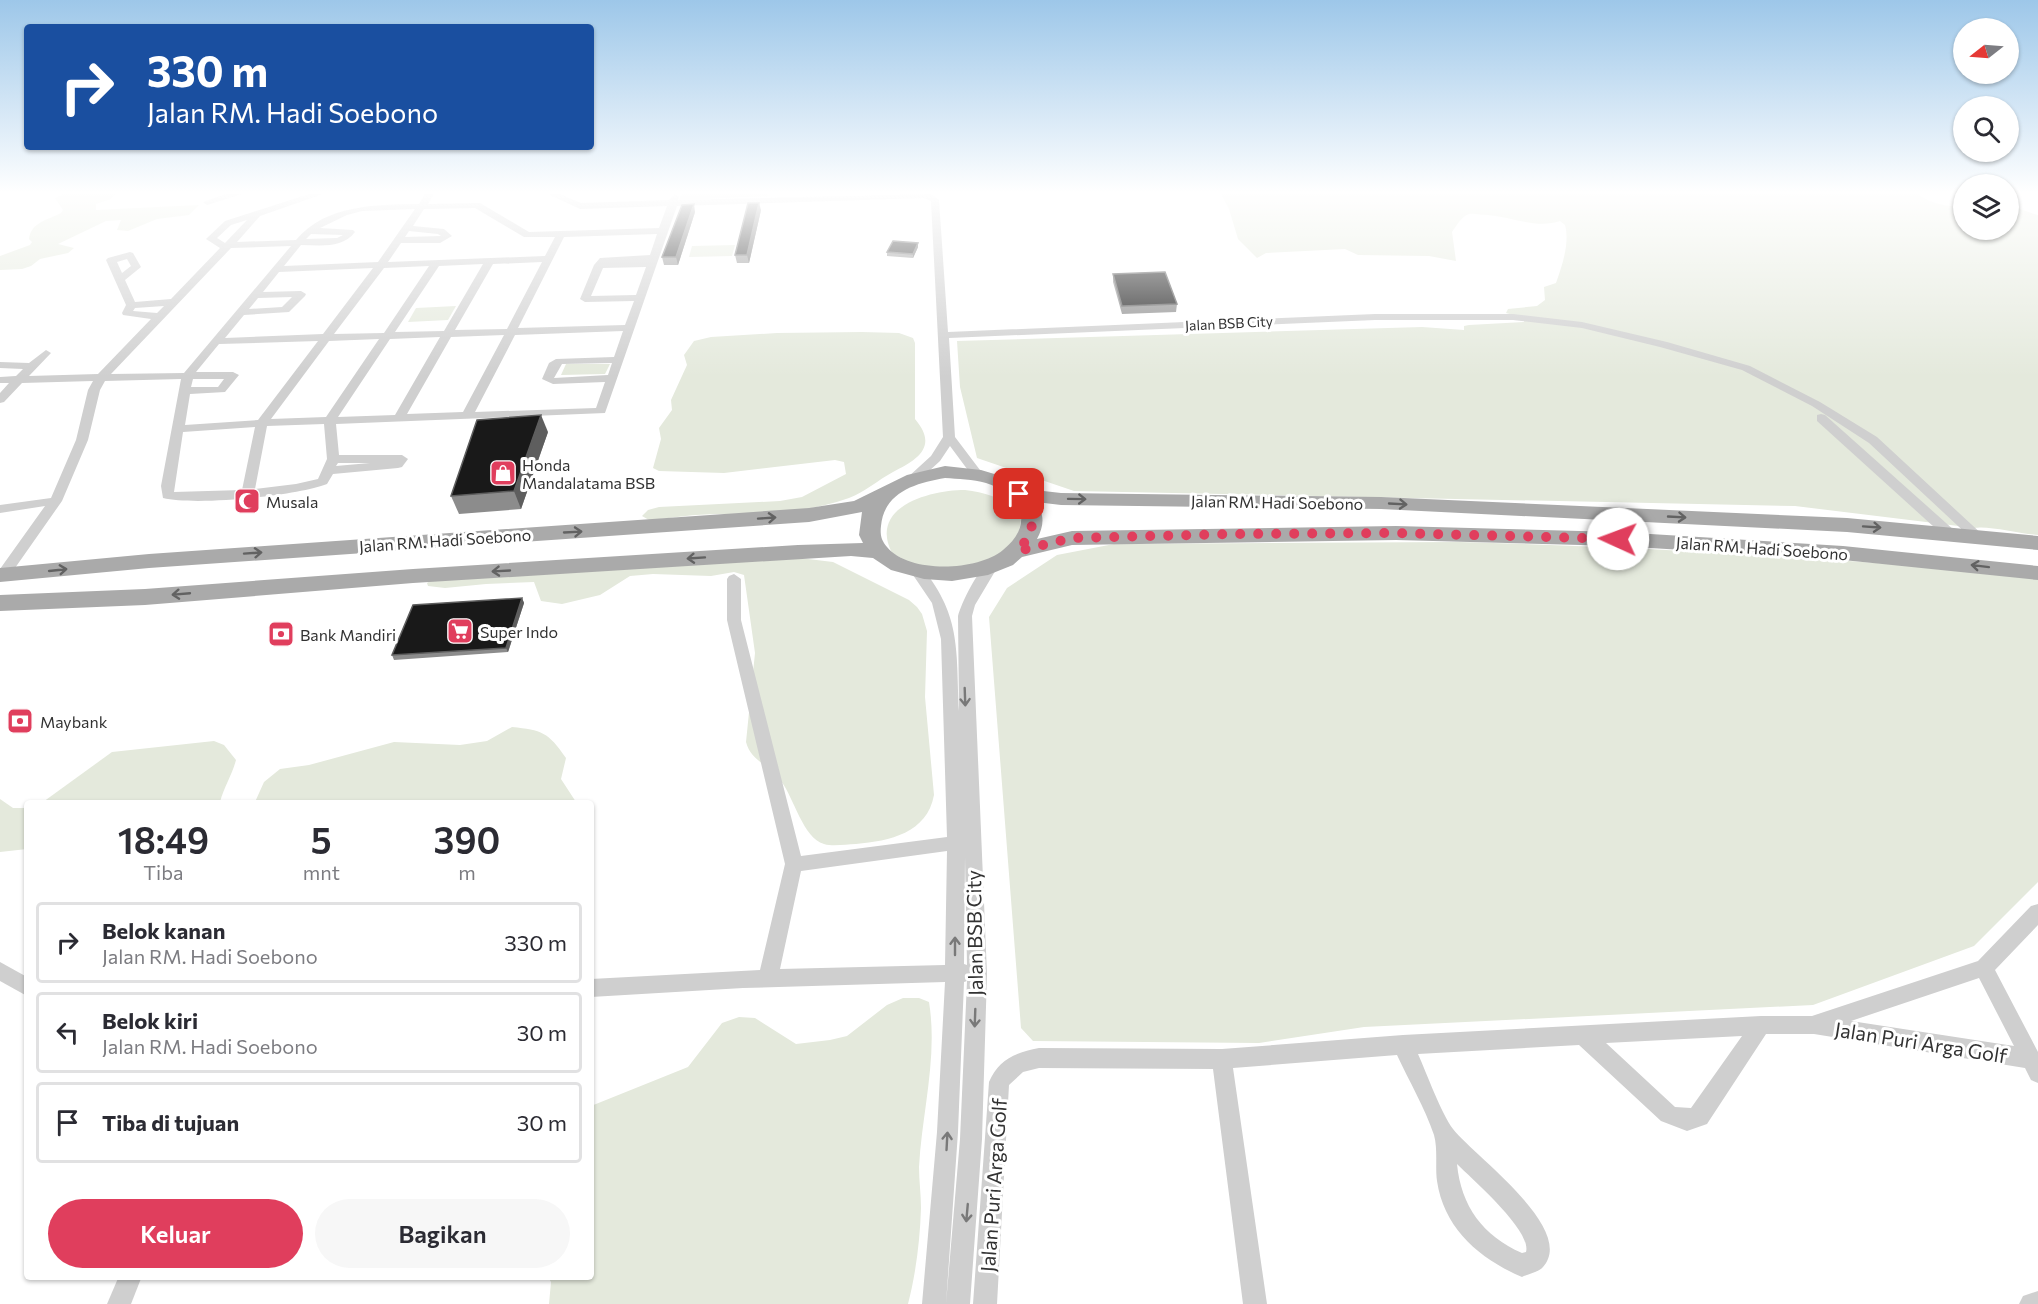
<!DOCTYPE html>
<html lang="id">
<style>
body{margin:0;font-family:Commissioner,sans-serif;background:#f7f7f7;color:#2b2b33;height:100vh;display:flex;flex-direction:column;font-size:22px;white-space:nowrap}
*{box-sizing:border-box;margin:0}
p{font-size:20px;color:#7c7c81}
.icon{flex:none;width:33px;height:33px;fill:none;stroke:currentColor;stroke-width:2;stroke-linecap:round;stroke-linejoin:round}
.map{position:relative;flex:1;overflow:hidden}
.panel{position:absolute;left:24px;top:800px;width:570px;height:480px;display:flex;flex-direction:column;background:#fff;border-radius:6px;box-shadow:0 2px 4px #0004}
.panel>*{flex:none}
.hud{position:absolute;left:24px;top:24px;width:570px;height:126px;border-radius:6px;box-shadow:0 2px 4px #0004;background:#1a4fa0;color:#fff;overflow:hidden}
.needle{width:39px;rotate:253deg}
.buttons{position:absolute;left:1953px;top:18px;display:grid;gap:12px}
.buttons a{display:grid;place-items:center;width:66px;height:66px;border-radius:50%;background:#fff;box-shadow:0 2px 4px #0004;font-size:30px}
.pin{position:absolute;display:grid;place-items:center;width:51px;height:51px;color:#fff;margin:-26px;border-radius:12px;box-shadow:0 3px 9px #0006}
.me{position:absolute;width:66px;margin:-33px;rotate:272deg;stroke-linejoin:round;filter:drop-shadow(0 0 4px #0008)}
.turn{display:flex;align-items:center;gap:21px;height:126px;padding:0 24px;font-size:27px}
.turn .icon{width:78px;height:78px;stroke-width:2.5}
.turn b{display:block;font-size:42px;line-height:51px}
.eta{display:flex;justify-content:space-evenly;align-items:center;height:102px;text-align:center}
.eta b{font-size:36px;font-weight:600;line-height:42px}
.cta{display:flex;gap:12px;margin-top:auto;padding:12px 24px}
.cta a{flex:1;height:69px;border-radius:36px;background:#e03e5d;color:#fff;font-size:24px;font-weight:600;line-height:69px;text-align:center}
.cta a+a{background:#f7f7f7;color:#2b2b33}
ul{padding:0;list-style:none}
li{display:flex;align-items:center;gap:18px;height:81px;margin:0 12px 9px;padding:0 12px;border:3px solid #e1e1e2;border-radius:6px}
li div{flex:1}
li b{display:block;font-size:22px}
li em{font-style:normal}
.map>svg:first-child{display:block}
</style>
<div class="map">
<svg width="2038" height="1304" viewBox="0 0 2038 1304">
<rect width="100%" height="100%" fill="#fff"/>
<g fill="#e4e9dc">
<path d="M63,194h52l-4,5 -15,5v6l103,-5 -10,10 -32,4 -29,12 -11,-1 4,-10 -15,1 -48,23 16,4 -6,5 -28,6 -9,7 -9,3 -22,1v-14l30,-11 2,-3 -3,-3c2,-17 19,-19 32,-26l2,-3 -8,-12z"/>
<path d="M681,194h85l5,2 -92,4z"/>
<path d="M1221,194h697c11,9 29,13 43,12l-3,-3 5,-3 1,30h44l1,-25 25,9 4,1v320c-15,-1 -52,-10 -63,-7l-180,-22 -721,-15 -97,-33 -17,-71 -3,-46 465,-14 42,3v-4l5,-1 55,-3v-4l-18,-5 2,-4 29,-3 8,-6 -1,-13 12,-4c6,-17 14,-40 9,-58l-5,-4c-23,8 -48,-4 -72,-6 -6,0 -14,-2 -19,-1 -8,3 -12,11 -17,18l4,29 -27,-5 -71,-1 -13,-6 -79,4 -9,5 -19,-19 -9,-30z"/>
<path d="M735,245l-3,11 -43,1 3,-11z"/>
<path d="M456,306l-8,14 -40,2 8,-14z"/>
<path d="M862,332l37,1 14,5 2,5v76c23,27 4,40 -22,53 -15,8 -28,20 -44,26 -41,15 -88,16 -131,16 -23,0 -46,4 -69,6l-7,-4 6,-6 11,-3 121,-6 22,-4 44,-23 -2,-12 -9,-2 -111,13 -65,-2 -6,-3 8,-29 -2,-11 13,-18 -1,-10 16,-35 -3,-10 10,-14 17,-4 66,-4z"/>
<path d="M566,364h44l-5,10 -44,1z"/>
<path d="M965,490c23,3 43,9 56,29l-5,35 -82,22 -42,-23c-24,-47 39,-63 73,-63z"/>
<path d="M1459,542c194,5 386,17 579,34v306l-64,64 -161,59 -449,22 -105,16 -226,-2 -12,-13 -32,-411 18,-29 50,-33 57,-11z"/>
<path d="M762,559h46l25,3 76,38 8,7 5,7 5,17 -2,66 9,98c-7,38 -44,46 -78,49 -10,0 -22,3 -32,0 -21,-6 -30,-46 -43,-63 -11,-17 -30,-19 -35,-39l9,-89 -11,-78 -10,-3 -23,4 -58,-2 -23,2 -30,19 -38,9 -21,-3 -7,-19 -48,2 -41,4 -17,-2 -1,-3 5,-3z"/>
<path d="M512,727c30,3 36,5 54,31l-5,21 15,23h-321l9,-20 16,-13 29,-4 85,-23 66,3 27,-4z"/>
<path d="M214,741l10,4 12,15c-4,15 -12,27 -16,42h-177l69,-50z"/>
<path d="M0,799l13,9h14v41l-27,3z"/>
<path d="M903,998h16l10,4c9,55 -7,110 -10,165 0,14 2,27 2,41 -1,32 -5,65 -13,96h-359l2,-22 -3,-5 43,-1v-170l97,-39 34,-44 17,-6 16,1 41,26 34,-4 17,-4 40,-31z"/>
</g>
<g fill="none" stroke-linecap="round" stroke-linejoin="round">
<g fill="#cfcfcf" fill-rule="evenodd">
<path d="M226,194h16l-35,11 -4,-3z"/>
<path d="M309,194h14l-63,22 -23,26 59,-2c30,-36 80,-35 123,-36l6,-10h9l-6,10 52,-1 49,29 130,-4 8,-22 -87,3 -32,-15h12l21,9 88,-3 6,-6 4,3 -1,3 253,-6 8,6 9,132 427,-18h138l69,8 85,20 83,24 70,36 57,35 108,100 -2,3h-10l-104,-97 -57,-37 -70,-36 -82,-23 -78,-19 -69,-8h-138l-426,18 6,99 28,37 -2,3h-8l-23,-31 -10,15 -24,22h-8l-2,-3 2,-3 23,-21 12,-19 -12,-236 -7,-3 -247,8 -72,207 -269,11 3,31h63l6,4 -6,8 -4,1 -65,6 -6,10c-31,12 -131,22 -164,14l-2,-12 20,-107 -76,2 -5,9 -12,50 -26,61 -54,77 -8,1v-10l45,-63 -45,7v-8l51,-7 25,-58 12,-50 5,-9 -71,2 -18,19 -4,1v-10l9,-10h-9v-6l16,-1 7,-7 -23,-1v-6l29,1 17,-13 5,3 -22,23 69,-2 53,-55 -28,-4 -1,-2 4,-8 -20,-45 2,-2 22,-6 3,1 8,14 -16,13 10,22 36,-3 49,-51 -14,-9 19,-18zM475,208l49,29h31l-10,19 -157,6 13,-19h39l12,-7 -8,-7 -31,-3 11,-17zM415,209l-37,53 -94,4 17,-21c19,0 41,4 54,-13l-2,-2 -33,-2 27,-13 15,-4zM247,220l-22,23 -8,-5 14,-13zM409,231l29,3 3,2 -36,1zM311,234l32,1 -6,3 -31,1zM657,234l-7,21 -50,3 -6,7 -14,34 5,3 49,-1 -9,24 -107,3 46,-91zM291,246l-107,127 -73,1 120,-126zM127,259l4,7 -9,7 -5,-11zM542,262l-35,67 -52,1 38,-66zM483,264l-39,67 -49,1 44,-66zM429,266l-45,67 -50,1 50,-66zM646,267l-10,28 -45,1 12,-28zM373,268l-50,66 -98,4 19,-23 45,-3 16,-16 1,-2 -5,-3 -38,1 16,-20zM292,297l-10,10 -33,2 9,-11zM164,306l-7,7 -24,-2 2,-3zM623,331l-9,26 -58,2 -7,4 -7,16 11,5 52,-2 -9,26 -121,4 40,-77zM504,335l-41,77 -56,2 44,-77zM440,337l-45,78 -57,2 52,-78zM379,339l-53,78 -55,2 58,-78zM318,341l-60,79 -73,5 5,-31 35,-2 14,-17 -6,-3h-37l23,-28zM612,363l-4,12 -54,3 8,-14zM193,379h31l-6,8h-27zM324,424l3,35 -9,20 -22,5 -41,5 12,-63zM255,427l-13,63 -68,2 9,-60zM338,463h32l-34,3z"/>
<path d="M1821,414l4,1 130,116 2,3 -2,3h-10l-128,-116v-6z"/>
<path d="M990,563l7,5 -22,37 -3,11 15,358 -5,165 -12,165h-24l14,-165 7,-158 -3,1 -6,150 -12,172h-24l15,-172 8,-150 -202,6 -152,9v-18l169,-9 25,-106 -58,-244v-41l2,-3 5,-2 7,5v41l60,236 146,-19 -6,-198 -9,-36 -21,-31 2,-3h10c39,48 33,84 36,142l-1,-95c3,-12 21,-50 32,-53zM947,851l-2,114 -165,4 21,-98zM965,857l2,108 -3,-1z"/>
<path d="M2038,904v21l-43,45 43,82v31l-7,-3 -6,-12 -211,-34h-48l-59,90 -20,7 -26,-10 -82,-76 -161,9c9,20 23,59 35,75 21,27 124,100 90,138 -4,5 -15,7 -21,10 -42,-18 -78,-48 -85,-96 -2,-14 1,-32 -3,-46 -9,-27 -25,-54 -37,-80l-164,13 34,236h-24l-30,-235 -174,-1 -16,4 -14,13 -12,219h-24l16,-222c9,-22 27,-30 50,-34l183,1 181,-14 358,-19h51l166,-55 53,-55zM1979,978l35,68 -163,-25zM1742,1036l-51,72 -16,-1 -69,-64zM1457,1164c16,16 75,67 69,88l-4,1c-39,-17 -61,-47 -65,-89z"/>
<path d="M0,962l27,15v19l-27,-15z"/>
<path d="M119,1276h23l-11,28h-24z"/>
<path d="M2038,1291v13h-19l4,-8z"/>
</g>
<path fill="#aaa" fill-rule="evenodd" d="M945,466l36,4 30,9 15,10 35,4 320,4 466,21 191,18v14l-191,-18 -466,-23 -320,-4 -25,-3c9,13 8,24 1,37l35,-8 324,-5 222,6 225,14 195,20v14l-195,-20 -225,-14 -222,-6 -324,5 -50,12 -9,8 -25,10 -36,6 -28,-2 -33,-9 -18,-12 -22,-2 -438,27 -268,22 -145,6v-16l145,-6 268,-20 385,-24 65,-2 -4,-8 3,-23 -53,10 -660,46 -149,14v-14l149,-14 660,-46 45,-7 53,-26zM945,478c13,1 28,1 41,5 36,12 49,41 17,67 -25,21 -94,24 -116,-3 -6,-7 -7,-13 -6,-21 3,-34 35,-43 64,-48z"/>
</g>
<g fill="#8c8c8c">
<path d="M761,210l-12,53h-12l-2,-8z"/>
<path d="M695,212l-17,53h-14l-2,-8z"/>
<path d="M918,247l-5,11 -26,-2v-4z"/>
<path d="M1113,274l64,30 -1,8 -54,2 -9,-32z"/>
<path d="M548,432l-27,77 -62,5 -8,-18z"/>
<path d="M522,598l2,5 -16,49 -114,8 -2,-5z"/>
</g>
<g fill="#5e5e5e">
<path d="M759,203l2,7 -12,53 -2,-8z"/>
<path d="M694,204l1,8 -17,53 -2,-8z"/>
<path d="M918,243v4l-5,11v-4z"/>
<path d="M541,415l7,17 -27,77 -7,-18z"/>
<path d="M522,598l2,5 -16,49 -2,-4z"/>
</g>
<g fill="#191919" stroke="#5e5e5e" stroke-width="1.5">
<path d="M748,203h11l-12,52h-12z"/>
<path d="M694,204l-18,53h-14l20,-52z"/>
<path d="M893,241l25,2 -5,11 -26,-2z"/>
<path d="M1165,272l12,32 -55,2 -9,-32z"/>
<path d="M541,415l-27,76 -63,5 26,-76z"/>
<path d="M522,598l-16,50 -114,7 21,-50z"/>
</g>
<defs><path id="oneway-shaft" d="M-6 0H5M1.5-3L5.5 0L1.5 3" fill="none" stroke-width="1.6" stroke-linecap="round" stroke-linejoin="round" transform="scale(1.5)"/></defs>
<g stroke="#626262">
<use href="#oneway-shaft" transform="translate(1077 499) rotate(1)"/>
<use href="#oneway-shaft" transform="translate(1398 504) rotate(3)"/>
<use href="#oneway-shaft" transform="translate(1677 517) rotate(3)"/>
<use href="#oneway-shaft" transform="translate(767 518) rotate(-4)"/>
<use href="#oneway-shaft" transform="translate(1872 527) rotate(4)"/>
<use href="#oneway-shaft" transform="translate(573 532) rotate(-3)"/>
<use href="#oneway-shaft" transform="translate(253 553) rotate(-4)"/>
<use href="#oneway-shaft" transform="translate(696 558) rotate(176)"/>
<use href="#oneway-shaft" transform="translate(1980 566) rotate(-173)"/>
<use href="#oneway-shaft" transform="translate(58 570) rotate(-6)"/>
<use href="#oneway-shaft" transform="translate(501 571) rotate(177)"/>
<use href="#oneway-shaft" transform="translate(181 594) rotate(175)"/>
</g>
<g stroke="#797979">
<use href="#oneway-shaft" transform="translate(965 697) rotate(88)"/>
<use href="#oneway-shaft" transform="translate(955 946) rotate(-90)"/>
<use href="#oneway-shaft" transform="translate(975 1018) rotate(92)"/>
<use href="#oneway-shaft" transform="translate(947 1141) rotate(-87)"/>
<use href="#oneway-shaft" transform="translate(967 1213) rotate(95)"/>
</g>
<linearGradient id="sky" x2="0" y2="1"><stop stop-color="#9dc7e9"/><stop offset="0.51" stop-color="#fff"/><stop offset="1" stop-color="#fff" stop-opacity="0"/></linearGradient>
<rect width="2038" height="377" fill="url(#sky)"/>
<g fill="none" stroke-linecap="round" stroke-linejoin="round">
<path stroke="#e03e5d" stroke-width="10" stroke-dasharray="0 18" d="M1019,494c18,23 17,35 -1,57l54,-13 163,-4 161,-1 222,6"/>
</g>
<defs>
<g id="shop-square" transform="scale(1.35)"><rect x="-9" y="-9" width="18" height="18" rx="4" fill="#e03e5d" stroke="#fff"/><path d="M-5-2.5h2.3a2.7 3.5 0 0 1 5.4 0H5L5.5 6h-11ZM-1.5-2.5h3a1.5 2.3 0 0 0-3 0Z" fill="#fff"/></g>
<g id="mosque-square" transform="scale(1.35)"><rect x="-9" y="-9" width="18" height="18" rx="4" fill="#e03e5d" stroke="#fff"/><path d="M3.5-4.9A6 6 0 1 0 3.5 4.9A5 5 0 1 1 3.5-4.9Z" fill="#fff"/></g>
<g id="supermarket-square" transform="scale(1.35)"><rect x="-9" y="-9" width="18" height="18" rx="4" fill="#e03e5d" stroke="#fff"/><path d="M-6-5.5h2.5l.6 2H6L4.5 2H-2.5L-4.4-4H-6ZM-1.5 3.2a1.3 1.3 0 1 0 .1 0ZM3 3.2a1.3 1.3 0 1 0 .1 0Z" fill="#fff"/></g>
<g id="bank-square" transform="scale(1.35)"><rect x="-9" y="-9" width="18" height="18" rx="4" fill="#e03e5d" stroke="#fff"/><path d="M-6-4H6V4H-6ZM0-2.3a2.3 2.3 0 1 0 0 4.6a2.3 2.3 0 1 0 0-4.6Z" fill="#fff"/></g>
</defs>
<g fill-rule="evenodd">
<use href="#shop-square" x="503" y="473"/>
<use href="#mosque-square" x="247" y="501"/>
<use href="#supermarket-square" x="460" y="631"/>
<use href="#bank-square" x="281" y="634"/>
<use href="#bank-square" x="20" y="721"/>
</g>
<g text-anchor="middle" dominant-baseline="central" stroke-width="6" stroke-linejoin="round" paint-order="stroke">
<g font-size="14" fill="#323232" stroke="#fff">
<text transform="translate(1229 323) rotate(-3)">Jalan BSB City</text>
</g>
<g font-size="16" fill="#323232" stroke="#fff" text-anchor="start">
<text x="522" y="464">Honda<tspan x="522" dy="18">Mandalatama BSB</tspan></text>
<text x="266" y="501">Musala</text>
<text x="480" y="631">Super Indo</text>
<text x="300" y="634">Bank Mandiri</text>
<text x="40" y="721">Maybank</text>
</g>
<g font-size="16" fill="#323232" stroke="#fff">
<text transform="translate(1277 502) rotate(1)">Jalan RM. Hadi Soebono</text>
<text transform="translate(445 540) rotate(-4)">Jalan RM. Hadi Soebono</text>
<text transform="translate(1762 548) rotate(4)">Jalan RM. Hadi Soebono</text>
</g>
<g font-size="20" fill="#323232" stroke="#fff">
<text transform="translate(974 933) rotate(-91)">Jalan BSB City</text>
<text transform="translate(1921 1042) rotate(9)">Jalan Puri Arga Golf</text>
<text transform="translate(993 1185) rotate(-86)">Jalan Puri Arga Golf</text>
</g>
</g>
</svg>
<div class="buttons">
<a><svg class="needle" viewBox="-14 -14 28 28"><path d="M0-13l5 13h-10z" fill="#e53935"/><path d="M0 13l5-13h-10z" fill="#7c7c81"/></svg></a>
<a><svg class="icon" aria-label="search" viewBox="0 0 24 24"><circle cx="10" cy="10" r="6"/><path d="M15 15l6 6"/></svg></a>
<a><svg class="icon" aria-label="layers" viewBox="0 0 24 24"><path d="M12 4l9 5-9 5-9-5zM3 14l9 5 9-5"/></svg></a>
</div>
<div class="pin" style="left:1019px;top:494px;background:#d93025"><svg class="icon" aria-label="arrive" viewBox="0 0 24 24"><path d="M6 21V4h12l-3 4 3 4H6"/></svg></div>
<svg class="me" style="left:1618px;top:539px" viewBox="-20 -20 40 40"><circle r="19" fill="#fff"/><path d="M0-13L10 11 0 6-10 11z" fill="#e03e5d"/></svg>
<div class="hud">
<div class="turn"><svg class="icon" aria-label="right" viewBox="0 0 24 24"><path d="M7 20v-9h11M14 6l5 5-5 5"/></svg><div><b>330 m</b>Jalan RM. Hadi Soebono</div></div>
</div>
<section class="panel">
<div class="eta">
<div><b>18:49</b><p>Tiba</p></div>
<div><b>5</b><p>mnt</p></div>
<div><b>390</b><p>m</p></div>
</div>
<ul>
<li><svg class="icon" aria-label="right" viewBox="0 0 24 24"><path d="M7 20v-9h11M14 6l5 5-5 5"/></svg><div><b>Belok kanan</b><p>Jalan RM. Hadi Soebono</p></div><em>330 m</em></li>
<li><svg class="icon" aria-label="left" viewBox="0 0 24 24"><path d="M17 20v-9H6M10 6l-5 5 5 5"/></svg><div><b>Belok kiri</b><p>Jalan RM. Hadi Soebono</p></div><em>30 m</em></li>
<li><svg class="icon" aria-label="arrive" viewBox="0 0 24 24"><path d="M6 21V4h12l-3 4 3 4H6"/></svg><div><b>Tiba di tujuan</b></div><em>30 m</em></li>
</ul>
<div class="cta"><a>Keluar</a><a>Bagikan</a></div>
</section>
</div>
